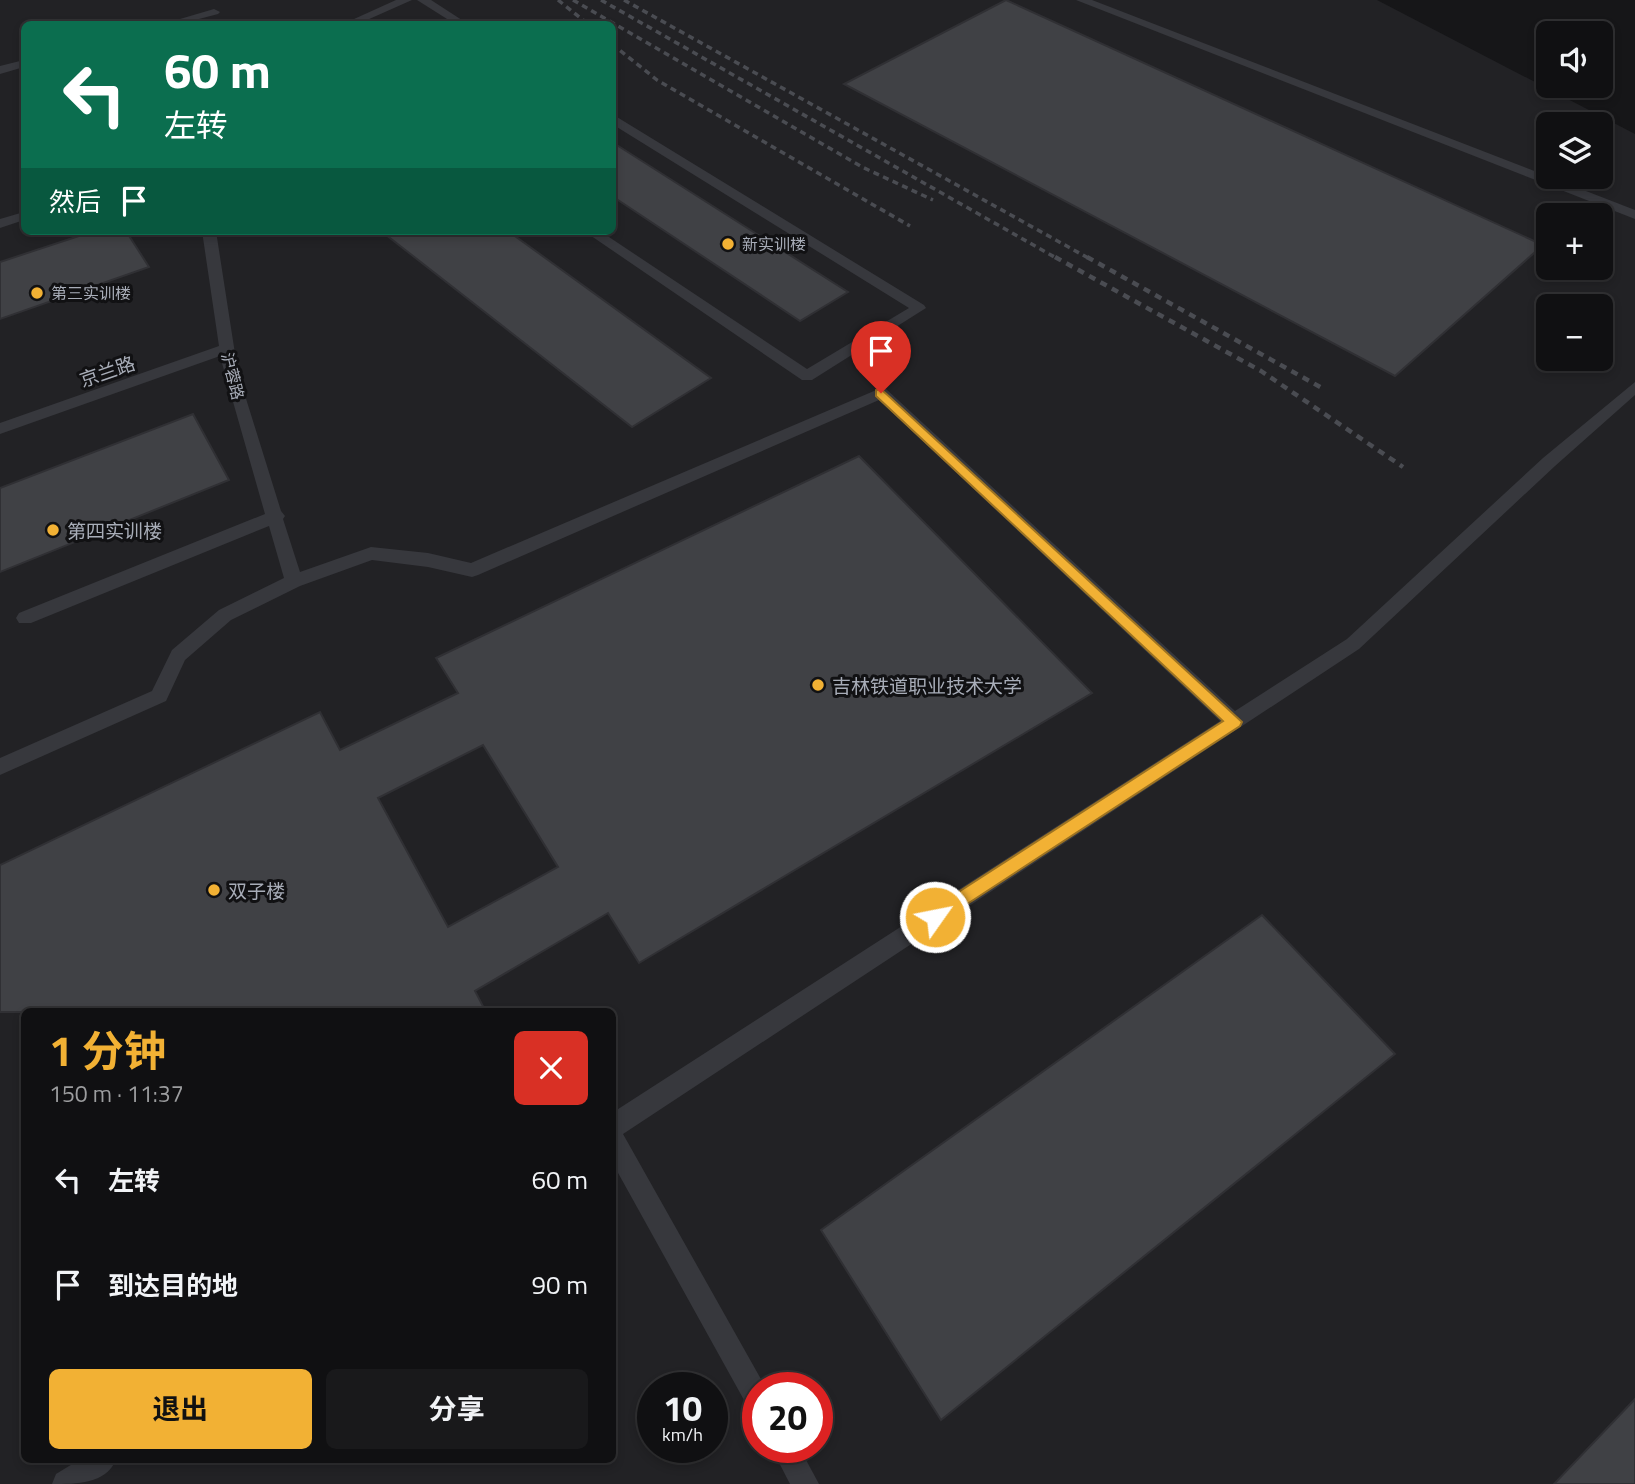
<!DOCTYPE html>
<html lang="zh">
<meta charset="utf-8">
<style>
body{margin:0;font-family:"Titillium Web","Noto Sans SC",sans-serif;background:#19191b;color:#f1f3f6;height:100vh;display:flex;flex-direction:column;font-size:26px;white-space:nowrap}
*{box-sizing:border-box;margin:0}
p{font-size:23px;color:#9c9d9f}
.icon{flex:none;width:38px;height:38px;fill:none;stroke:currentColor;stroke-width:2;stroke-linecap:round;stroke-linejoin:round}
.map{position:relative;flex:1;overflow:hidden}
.sheet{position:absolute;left:21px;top:1008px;width:595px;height:455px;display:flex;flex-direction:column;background:#101012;border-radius:10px;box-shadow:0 4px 10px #0003,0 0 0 2px #303032}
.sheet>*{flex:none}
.hud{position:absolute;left:21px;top:21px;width:595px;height:214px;border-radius:10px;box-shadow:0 4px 10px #0003,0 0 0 2px #303032;background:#0b6e4f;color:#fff;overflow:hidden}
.tools{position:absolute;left:1536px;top:21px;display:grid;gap:14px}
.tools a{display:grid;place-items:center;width:77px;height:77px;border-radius:10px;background:#101012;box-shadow:0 4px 10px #0003,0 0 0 2px #303032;font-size:35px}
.speed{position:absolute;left:637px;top:1372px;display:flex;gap:14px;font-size:35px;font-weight:700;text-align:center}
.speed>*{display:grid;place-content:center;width:91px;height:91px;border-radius:50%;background:#101012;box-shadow:0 4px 10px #0003,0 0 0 2px #303032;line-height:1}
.speed small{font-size:18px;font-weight:400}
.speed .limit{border:10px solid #d22;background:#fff;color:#111}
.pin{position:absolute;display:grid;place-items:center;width:60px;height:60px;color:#fff;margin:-72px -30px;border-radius:50% 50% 50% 0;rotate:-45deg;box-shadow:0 0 7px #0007}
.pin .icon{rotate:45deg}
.me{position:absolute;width:77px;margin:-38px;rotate:57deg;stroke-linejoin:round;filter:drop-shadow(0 0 5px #0008)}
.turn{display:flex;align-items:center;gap:24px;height:147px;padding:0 28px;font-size:32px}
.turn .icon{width:91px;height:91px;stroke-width:2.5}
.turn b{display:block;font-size:49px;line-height:60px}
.then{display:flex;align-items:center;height:66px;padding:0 28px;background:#0003;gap:14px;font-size:26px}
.round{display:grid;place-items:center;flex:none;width:74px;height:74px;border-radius:10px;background:#19191b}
.overview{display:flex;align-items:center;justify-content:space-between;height:119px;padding:0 28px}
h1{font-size:42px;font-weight:700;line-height:52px;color:#f2b134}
.cta{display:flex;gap:14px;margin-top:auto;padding:14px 28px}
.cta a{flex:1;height:80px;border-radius:10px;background:#f2b134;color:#111;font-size:28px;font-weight:700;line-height:80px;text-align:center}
.cta a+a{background:#19191b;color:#f1f3f6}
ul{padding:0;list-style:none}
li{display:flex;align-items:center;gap:21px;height:105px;padding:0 28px}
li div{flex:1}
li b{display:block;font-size:26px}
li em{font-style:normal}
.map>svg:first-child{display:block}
</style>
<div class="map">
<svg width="1635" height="1484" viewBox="0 0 1635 1484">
<rect width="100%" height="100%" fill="#161618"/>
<path fill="#222225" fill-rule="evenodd" d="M0,0h1377l258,134v1350h-1635zM24,24h588v207h-588zM1549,124h52v53h-52zM1549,215h52v53h-52zM1549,306h52v53h-52zM24,1012h588v448h-588zM653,1388h59v59h-59zM758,1388h59v59h-59z"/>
<g fill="#404145" stroke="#303034" stroke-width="2" fill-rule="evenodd">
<path d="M1006,0l537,245 -148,131 -551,-292z"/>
<path d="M612,142l236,150 -48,29 -188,-125z"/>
<path d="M94,231h32l23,36 -149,52v-57z"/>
<path d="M381,231h127l203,147 -79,49z"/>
<path d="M193,414l36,66 -229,92v-84z"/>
<path d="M859,456l233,237 -453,270 -31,-50 -133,78 11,21h-486v-147l320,-153 20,38 118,-57 -22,-35zM483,745l75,122 -110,60 -70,-129z"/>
<path d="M1262,915l133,139 -454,366 -120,-190z"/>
<path d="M1635,1399v85h-81z"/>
</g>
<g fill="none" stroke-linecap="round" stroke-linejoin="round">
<g fill="#37383d" fill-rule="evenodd">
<path d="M396,0h16l-54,24h-15z"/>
<path d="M417,0h14l37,24h-13z"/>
<path d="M1076,0h16l543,210v9z"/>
<path d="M214,9l6,3 -2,2 -38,10h-17z"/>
<path d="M24,60v7l-24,7v-8z"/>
<path d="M612,114l312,191 2,3 -114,72h-10l-218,-149h16l207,138 102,-61 -297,-184z"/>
<path d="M24,212v8l-24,8v-9z"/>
<path d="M202,231h14l22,142 43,138 4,5 -2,3 17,53 71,-25 57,6 43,10 410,-175 5,1 349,322 112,-72 196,-181 92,-76v13l-80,71 -196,183 -736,485 143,254h-8v25l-9,-4 -137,-247v-49l608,-392 -341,-321 -401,175 -6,2 -44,-10 -56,-7 -72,26 -69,34 -46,40 -19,41 -166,74v-17l152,-67 20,-41 47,-40 65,-32 -15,-52 -238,97h-12l-3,-5 3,-5 246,-99 -45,-158 -220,78v-11l219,-77z"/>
<path d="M771,1447h28l20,37h-29z"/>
<path d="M79,1460h37c-11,24 -39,24 -64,24l4,-10z"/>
</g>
<g stroke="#4a4c52" stroke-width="3.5" stroke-dasharray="6 4.5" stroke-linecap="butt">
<path d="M558,0l30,24"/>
<path d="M573,0l289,167 71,33"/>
<path d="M601,0l457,259"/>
<path d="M624,0l466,259"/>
<path d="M612,44l45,36 253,146"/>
</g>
<g stroke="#4a4c52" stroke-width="4.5" stroke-dasharray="7 6" stroke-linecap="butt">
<path d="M1055,257l206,114 142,96"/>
<path d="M1087,257l235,131"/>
</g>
</g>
<path fill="#f2b134" stroke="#9d7322" stroke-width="2" d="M881,389l361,333 -2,4 -305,199 -6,-2 -3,-6 3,-6 294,-190 -347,-325v-6z"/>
<g fill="#f2b134" stroke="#111113" stroke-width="2.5">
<circle cx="728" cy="244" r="7"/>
<circle cx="37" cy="293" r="7"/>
<circle cx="53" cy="530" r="7"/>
<circle cx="818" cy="685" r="7"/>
<circle cx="214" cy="890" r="7"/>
</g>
<g text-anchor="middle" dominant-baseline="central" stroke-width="6" stroke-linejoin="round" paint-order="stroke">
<g font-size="16" fill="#a8adb8" stroke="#111113" text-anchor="start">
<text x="742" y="244">新实训楼</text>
<text x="51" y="293">第三实训楼</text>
</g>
<g font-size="16" fill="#a8adb8" stroke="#111113">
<text transform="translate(233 376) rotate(76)">沪蓉路</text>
</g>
<g font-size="19" fill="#a8adb8" stroke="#111113">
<text transform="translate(107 371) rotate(-19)">京兰路</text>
</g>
<g font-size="19" fill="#a8adb8" stroke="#111113" text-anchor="start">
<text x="67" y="530">第四实训楼</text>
<text x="832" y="685">吉林铁道职业技术大学</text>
<text x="228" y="890">双子楼</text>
</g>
</g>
</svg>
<div class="tools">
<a><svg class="icon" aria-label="sound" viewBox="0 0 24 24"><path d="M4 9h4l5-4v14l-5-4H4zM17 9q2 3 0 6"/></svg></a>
<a><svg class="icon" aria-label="layers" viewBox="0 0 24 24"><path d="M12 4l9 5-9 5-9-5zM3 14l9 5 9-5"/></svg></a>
<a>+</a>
<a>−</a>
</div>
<div class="speed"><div>10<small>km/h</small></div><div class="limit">20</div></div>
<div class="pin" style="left:881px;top:393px;background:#d93025"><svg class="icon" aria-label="arrive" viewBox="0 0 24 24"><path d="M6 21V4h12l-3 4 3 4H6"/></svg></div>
<svg class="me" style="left:935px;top:917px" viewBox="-20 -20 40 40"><circle r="17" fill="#f2b134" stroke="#fff" stroke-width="3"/><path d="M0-11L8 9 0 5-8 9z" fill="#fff"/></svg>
<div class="hud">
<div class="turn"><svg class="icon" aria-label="left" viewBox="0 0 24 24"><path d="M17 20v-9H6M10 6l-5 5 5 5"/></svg><div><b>60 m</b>左转</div></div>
<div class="then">然后<svg class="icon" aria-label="arrive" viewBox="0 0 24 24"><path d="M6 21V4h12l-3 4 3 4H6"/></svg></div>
</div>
<section class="sheet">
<div class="overview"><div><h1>1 分钟</h1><p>150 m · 11:37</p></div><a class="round" style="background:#d93025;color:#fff"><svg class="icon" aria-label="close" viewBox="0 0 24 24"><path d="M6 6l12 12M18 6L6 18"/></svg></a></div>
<ul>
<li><svg class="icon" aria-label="left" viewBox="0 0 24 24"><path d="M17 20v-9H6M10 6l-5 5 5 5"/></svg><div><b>左转</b></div><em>60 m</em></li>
<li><svg class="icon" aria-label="arrive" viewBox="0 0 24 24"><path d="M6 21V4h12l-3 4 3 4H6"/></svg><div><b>到达目的地</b></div><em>90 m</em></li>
</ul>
<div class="cta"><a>退出</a><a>分享</a></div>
</section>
</div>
